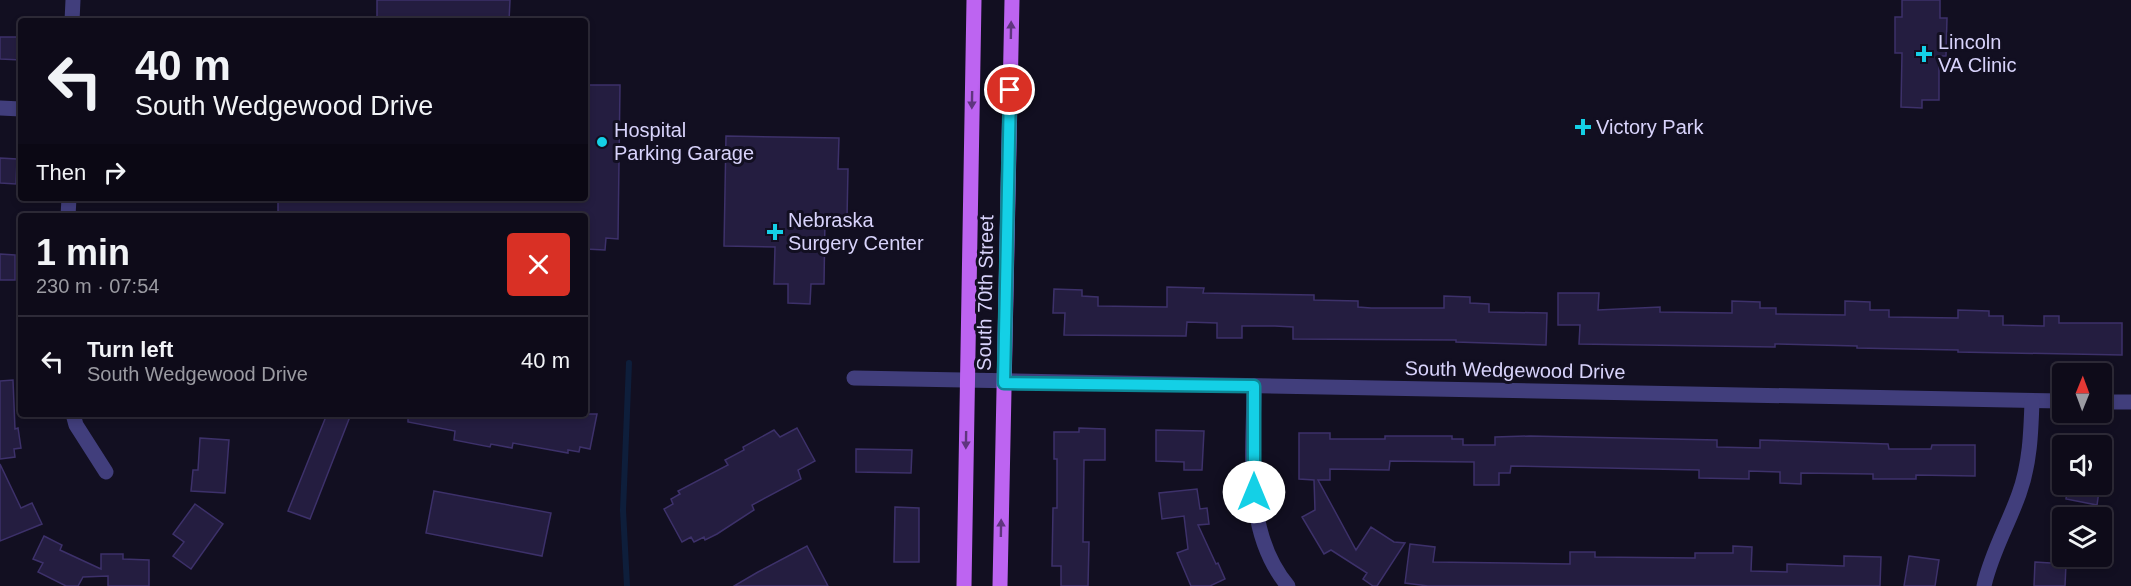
<!DOCTYPE html>
<meta charset="utf-8">
<style>
body{margin:0;font-family:Helvetica,sans-serif;background:#171422;color:#f1f3f6;height:100vh;display:flex;flex-direction:column;font-size:22px;white-space:nowrap}
*{box-sizing:border-box;margin:0}
p{font-size:20px;color:#9b9ba2}
.icon{flex:none;width:33px;height:33px;fill:none;stroke:currentColor;stroke-width:2;stroke-linecap:round;stroke-linejoin:round}
.map{position:relative;flex:1;overflow:hidden}
.panel{position:absolute;left:18px;top:213px;width:570px;height:204px;display:flex;flex-direction:column;background:#0e0b19;border-radius:6px;box-shadow:0 3px 9px #0003,0 0 0 2px #2e2b38}
.panel>*{flex:none}
.banner{position:absolute;left:18px;top:18px;width:570px;height:183px;border-radius:6px;box-shadow:0 3px 9px #0003,0 0 0 2px #2e2b38;background:#0e0b19;color:#f1f3f6;overflow:hidden}
.needle{width:39px;rotate:1deg}
.tools{position:absolute;left:2052px;top:363px;display:grid;gap:12px}
.tools a{display:grid;place-items:center;width:60px;height:60px;border-radius:6px;background:#0e0b19;box-shadow:0 3px 9px #0003,0 0 0 2px #2e2b38;font-size:30px}
.pin{position:absolute;display:grid;place-items:center;width:51px;height:51px;color:#fff;margin:-26px;border:3px solid #fff;border-radius:50%;box-shadow:0 2px 6px #0007}
.me{position:absolute;width:66px;margin:-33px;rotate:0deg;stroke-linejoin:round;filter:drop-shadow(0 0 4px #0008)}
.turn{display:flex;align-items:center;gap:21px;height:126px;padding:0 18px;font-size:27px}
.turn .icon{width:78px;height:78px;stroke-width:2.5}
.turn b{display:block;font-size:42px;line-height:51px}
.then{display:flex;align-items:center;height:57px;padding:0 18px;background:#0003;gap:12px;font-size:22px}
.round{display:grid;place-items:center;flex:none;width:63px;height:63px;border-radius:6px;background:#171422}
.headline{display:flex;align-items:center;justify-content:space-between;height:102px;padding:0 18px}
h1{font-size:36px;font-weight:700;line-height:45px}
ul{padding:0;list-style:none}
li{display:flex;align-items:center;gap:18px;height:90px;padding:0 18px;border-top:2px solid #2e2b38}
li div{flex:1}
li b{display:block;font-size:22px}
li em{font-style:normal}
.map>svg:first-child{display:block}
</style>
<div class="map">
<svg width="2131" height="586" viewBox="0 0 2131 586">
<rect width="100%" height="100%" fill="#120f21"/>
<g fill="none" stroke-linecap="round" stroke-linejoin="round">
<path stroke="#0e1e3b" stroke-width="6" d="M627,586l-4,-76 6,-147"/>
</g>
<g fill="#241d40" stroke="#3d316a" stroke-width="1.5">
<path d="M377,0h133l-1,21h-132z"/>
<path d="M1902,0h38v18h7l-1,38h-7v44h-17v8l-21,-1 1,-54h-7v-36h7z"/>
<path d="M0,37h21v23l-21,-1z"/>
<path d="M585,85h35l-2,154 -12,-1 -1,12 -20,-1v-33h-307v-18h307z"/>
<path d="M726,136l113,2 -1,31h10l-1,49h-22l-1,66h-13l-1,20 -22,-1v-19h-14l1,-37 -51,-1z"/>
<path d="M0,158l17,1 -1,25 -16,-1z"/>
<path d="M0,254l15,1v25h-15z"/>
<path d="M1167,287l37,1 -1,5 111,2v5l44,1v6l13,1h73v-12l26,1v6l19,1v8l58,1 -1,32 -90,-3v-2l-163,-1v-12l-18,-1h-33v12h-25v-15l-30,-1 -1,14 -122,-1 1,-22h-12l1,-24 28,1v6l16,1v9l69,1z"/>
<path d="M1558,293h41l-1,17 62,-3v5l72,1v-12l28,1v6h16v6l69,1v-14l25,1v8h19v7l69,1v-8l31,1v5h14v9l41,1v-10h15v7h63v32l-164,-3v-2l-101,-2v-2l-82,-2v3l-196,-3 1,-19h-22z"/>
<path d="M13,380l2,49 3,-1 3,20 -7,1 1,8 -15,2v-78z"/>
<path d="M327,414h24l-41,105 -22,-8z"/>
<path d="M408,414h189l-7,35 -10,-2 -1,5 -11,-2v3l-55,-10 -1,5 -21,-4 -1,3 -36,-7 1,-9 -47,-9z"/>
<path d="M797,428l18,33 -17,9 3,9 -49,26 2,5 -37,24 -12,6 -1,-3 -10,5 -3,-5 -9,5 -18,-33 9,-5 -2,-5 9,-5 -2,-3 50,-26 -3,-5 19,-10 -1,-3 31,-17 6,7z"/>
<path d="M1079,428l26,1v31h-21l-1,82h6l-1,44h-27v-20h-9l1,-58h4v-49h-3v-27h25z"/>
<path d="M1156,430l48,1 -2,39h-18v-8l-28,-1z"/>
<path d="M1299,433h31v6h55v-3h67v3h11v6h32v-8l35,-1 187,4v7l43,1v-8l128,4 1,5h42l1,-4h43v31l-59,-1v4h-43v-5l-72,-1v11l-21,-1v-11l-31,-1v8l-50,-1v-8l-188,-4 -1,7h-11v12h-25v-23l-84,-1 -1,9 -59,-1v11h-12l38,70 15,-23 23,15 11,1 -28,43h-4l-10,-7 4,-6 -36,-23 -7,4 -22,-37 13,-7 -1,-30 -15,-1z"/>
<path d="M200,438l29,2 -4,53 -34,-2 2,-21h5z"/>
<path d="M856,449l56,1 -1,23 -55,-1z"/>
<path d="M0,464l21,44 11,-5 10,21 -42,17z"/>
<path d="M2068,484h32l-3,21 -31,-6z"/>
<path d="M1197,489l3,20 7,-1 2,16 -11,1 18,39 2,-1 7,16 -15,7h-19l-14,-33 11,-4 -4,-33 -22,3 -3,-26z"/>
<path d="M434,491l117,22 -9,43 -116,-23z"/>
<path d="M195,504l28,20 -32,45 -18,-13 11,-14 -11,-8z"/>
<path d="M895,507l24,1v54h-25z"/>
<path d="M44,536l18,9 -2,5 41,19v-15h22v5l26,1v26h-41v-10l-25,1 -5,9h-12l-28,-14 5,-9 -10,-4z"/>
<path d="M1410,544l25,3 -2,15 137,2v-12h25v5l100,1v-5h38v-7l19,1 -1,24 36,1v-8l57,2v-10l37,1 -1,29h-452l-23,-3z"/>
<path d="M807,546l21,40h-94l24,-14z"/>
<path d="M1909,556l30,4 -4,26h-31z"/>
<path d="M2035,562l31,2 -1,22h-31z"/>
</g>
<g fill="none" stroke-linecap="round" stroke-linejoin="round">
<g stroke="#413e7c" stroke-width="15">
<path d="M72,21l1,-21"/>
<path d="M0,108l21,1"/>
<path d="M68,216l1,-18"/>
<path d="M854,378l1208,23"/>
<path d="M1254,386c0,67 -12,145 34,200"/>
<path d="M2102,402h29"/>
<path d="M73,414l3,11 30,47"/>
<path d="M1984,586c7,-32 24,-61 35,-92 11,-30 12,-62 13,-93"/>
</g>
<g stroke="#bd64f1" stroke-width="15">
<path d="M964,586l10,-586"/>
<path d="M1000,586l12,-586"/>
</g>
</g>
<defs><path id="oneway-solid" d="M-6-.8H1V-3.2L6.5 0L1 3.2V.8H-6Z" transform="scale(1.5)"/></defs>
<g fill="#5f357f">
<use href="#oneway-solid" transform="translate(1011 30) rotate(-89)"/>
<use href="#oneway-solid" transform="translate(972 100) rotate(91)"/>
<use href="#oneway-solid" transform="translate(966 440) rotate(91)"/>
<use href="#oneway-solid" transform="translate(1001 528) rotate(-89)"/>
</g>
<g fill="none" stroke-linecap="round" stroke-linejoin="round">
<g stroke="#0d8796" stroke-width="15">
<path id="route" d="M1010,90l-6,293 250,3v106"/>
</g>
<use href="#route" stroke="#14d0e6" stroke-width="10"/>
</g>
<g fill="#14d0e6" stroke="#120f21" stroke-width="2">
<path d="M1921 45h6v6h6v6h-6v6h-6v-6h-6v-6h6z"/>
<path d="M1580 118h6v6h6v6h-6v6h-6v-6h-6v-6h6z"/>
<circle cx="602" cy="142" r="6"/>
<path d="M772 223h6v6h6v6h-6v6h-6v-6h-6v-6h6z"/>
</g>
<g text-anchor="middle" dominant-baseline="central" stroke-width="6" stroke-linejoin="round" paint-order="stroke">
<g font-size="20" fill="#d8d3fb" stroke="#120f21" text-anchor="start">
<text x="1938" y="42">Lincoln<tspan x="1938" dy="23">VA Clinic</tspan></text>
<text x="1596" y="127">Victory Park</text>
<text x="614" y="130">Hospital<tspan x="614" dy="23">Parking Garage</tspan></text>
<text x="788" y="220">Nebraska<tspan x="788" dy="23">Surgery Center</tspan></text>
</g>
<g font-size="20" fill="#d8d3fb" stroke="#120f21">
<text transform="translate(985 293) rotate(-89)">South 70th Street</text>
<text transform="translate(1515 370) rotate(1)">South Wedgewood Drive</text>
</g>
</g>
</svg>
<div class="tools">
<a><svg class="needle" viewBox="-14 -14 28 28"><path d="M0-13l5 13h-10z" fill="#e53935"/><path d="M0 13l5-13h-10z" fill="#9b9ba2"/></svg></a>
<a><svg class="icon" aria-label="sound" viewBox="0 0 24 24"><path d="M4 9h4l5-4v14l-5-4H4zM17 9q2 3 0 6"/></svg></a>
<a><svg class="icon" aria-label="layers" viewBox="0 0 24 24"><path d="M12 4l9 5-9 5-9-5zM3 14l9 5 9-5"/></svg></a>
</div>
<div class="pin" style="left:1010px;top:90px;background:#d93025"><svg class="icon" aria-label="arrive" viewBox="0 0 24 24"><path d="M6 21V4h12l-3 4 3 4H6"/></svg></div>
<svg class="me" style="left:1254px;top:492px" viewBox="-20 -20 40 40"><circle r="19" fill="#fff"/><path d="M0-13L10 11 0 6-10 11z" fill="#14d0e6"/></svg>
<div class="banner">
<div class="turn"><svg class="icon" aria-label="left" viewBox="0 0 24 24"><path d="M17 20v-9H6M10 6l-5 5 5 5"/></svg><div><b>40 m</b>South Wedgewood Drive</div></div>
<div class="then">Then<svg class="icon" aria-label="right" viewBox="0 0 24 24"><path d="M7 20v-9h11M14 6l5 5-5 5"/></svg></div>
</div>
<section class="panel">
<div class="headline"><div><h1>1 min</h1><p>230 m · 07:54</p></div><a class="round" style="background:#d93025;color:#fff"><svg class="icon" aria-label="close" viewBox="0 0 24 24"><path d="M6 6l12 12M18 6L6 18"/></svg></a></div>
<ul>
<li><svg class="icon" aria-label="left" viewBox="0 0 24 24"><path d="M17 20v-9H6M10 6l-5 5 5 5"/></svg><div><b>Turn left</b><p>South Wedgewood Drive</p></div><em>40 m</em></li>
</ul>
</section>
</div>
